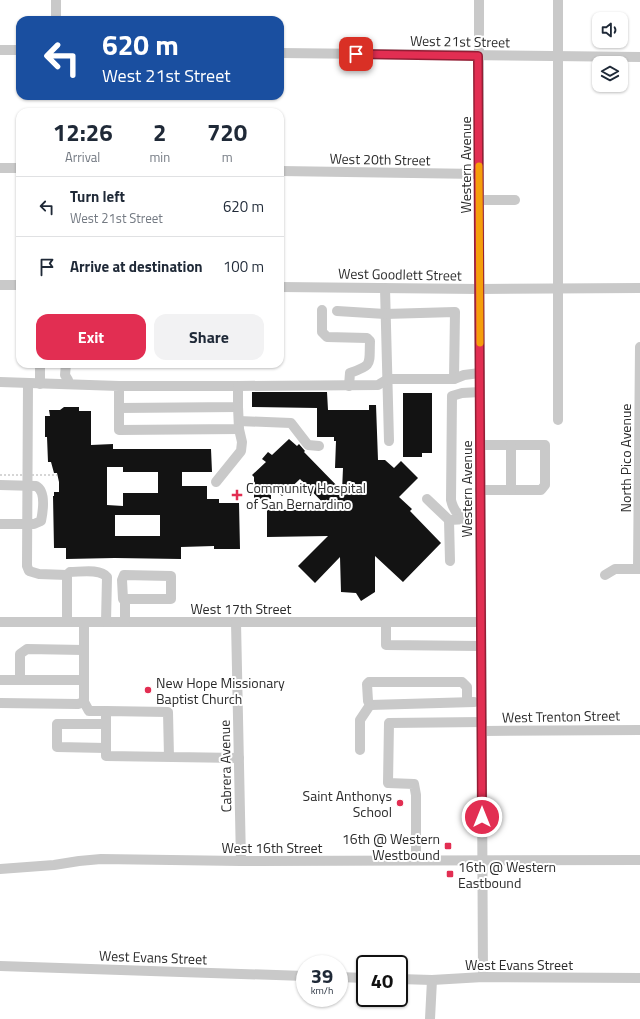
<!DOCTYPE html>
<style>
body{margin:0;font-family:"Titillium Web",sans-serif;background:#f2f2f3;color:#1f2937;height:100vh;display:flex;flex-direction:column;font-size:15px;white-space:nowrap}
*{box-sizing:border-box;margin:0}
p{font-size:13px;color:#747a83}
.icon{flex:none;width:22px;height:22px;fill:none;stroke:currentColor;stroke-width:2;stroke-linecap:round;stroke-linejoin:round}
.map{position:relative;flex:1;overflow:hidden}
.drawer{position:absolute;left:16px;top:108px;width:268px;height:260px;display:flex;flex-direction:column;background:#fff;border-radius:12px;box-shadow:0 1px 3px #0004}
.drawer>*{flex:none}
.top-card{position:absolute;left:16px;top:16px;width:268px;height:84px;border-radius:12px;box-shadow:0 1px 3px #0004;background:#1a4fa0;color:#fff;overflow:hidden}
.buttons{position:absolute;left:592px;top:12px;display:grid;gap:8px}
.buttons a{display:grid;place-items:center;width:36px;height:36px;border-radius:8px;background:#fff;box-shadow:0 1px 3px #0004;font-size:20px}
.speed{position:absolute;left:296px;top:955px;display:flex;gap:8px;font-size:20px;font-weight:700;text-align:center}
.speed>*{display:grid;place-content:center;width:52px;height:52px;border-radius:50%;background:#fff;box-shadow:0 1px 3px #0004;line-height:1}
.speed small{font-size:10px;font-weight:400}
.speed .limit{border:2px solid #111;border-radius:6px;background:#fff;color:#111}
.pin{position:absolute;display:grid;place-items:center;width:34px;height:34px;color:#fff;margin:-17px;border-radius:8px;box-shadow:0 2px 6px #0006}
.me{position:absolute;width:44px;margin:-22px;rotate:0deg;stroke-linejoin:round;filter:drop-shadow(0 0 3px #0008)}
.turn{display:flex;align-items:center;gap:14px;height:84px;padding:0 20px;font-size:18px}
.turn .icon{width:52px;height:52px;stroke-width:2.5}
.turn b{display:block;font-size:28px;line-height:34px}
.eta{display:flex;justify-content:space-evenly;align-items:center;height:68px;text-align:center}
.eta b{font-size:24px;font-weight:700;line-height:28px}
.action{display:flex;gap:8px;margin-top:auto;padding:8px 20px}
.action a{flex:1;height:46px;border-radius:12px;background:#e22e52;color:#fff;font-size:16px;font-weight:700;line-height:46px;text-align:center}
.action a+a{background:#f2f2f3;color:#1f2937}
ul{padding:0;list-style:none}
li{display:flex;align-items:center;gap:12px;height:60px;padding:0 20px;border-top:1px solid #e0e1e3}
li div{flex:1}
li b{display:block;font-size:15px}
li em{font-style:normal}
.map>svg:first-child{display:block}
</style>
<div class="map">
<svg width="640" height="1019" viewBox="0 0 640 1019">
<rect width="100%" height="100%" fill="#fff"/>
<g fill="#131313" fill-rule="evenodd">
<path d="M252,392h75l1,18h41v-5h7l2,55h7l9,8 7,-7 17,17 -19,19 13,12 -2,2 31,32 -38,39 -28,-26v36l-14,9 -5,-8 -15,-1 -1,-35 -25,26 -17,-17 30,-30 -61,1v-29l11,-1v3l51,-1 -29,-30 -18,17 -11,-10v13h-17v-22l-2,-2 14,-13 -4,-3 6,-7 4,3 17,-16 8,7 2,-2 6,7 -1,1 38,39 1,-23h-8l1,-27h-2v-4h-17v-29l-65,-1z"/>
<path d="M403,393h29v60h-10v4h-19z"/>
<path d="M64,407h15v4h12v34l22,-1v5h98l1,23h-30v14h25v13h12v4h20l1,46h-26v-3l-33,1v12l-66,-1 -49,1v-11h-12l-1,-52h1v-4h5v-10l-2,-9h-3l-3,-11h-3l-1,-25h-2v-21h5l-1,-6h11zM107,467h16v5h35v21h-35v13l-16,-1zM115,515h45v21h-45z"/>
</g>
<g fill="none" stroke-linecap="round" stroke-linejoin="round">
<g stroke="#c9c9c9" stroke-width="10">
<path d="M56,0v20"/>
<path d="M479,0v200l4,777"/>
<path d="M0,50h20"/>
<path d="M280,53l360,4"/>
<path d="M0,168h20"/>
<path d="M280,171l199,3"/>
<path d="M479,200h36"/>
<path d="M0,285h20"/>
<path d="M280,287l199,2 161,-1"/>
<path d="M385,288l4,153"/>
<path d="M322,310v22l5,5 40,1 3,3c-1,24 3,24 -20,32l-1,13"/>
<path d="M337,311l48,3 70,-2 -1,67"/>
<path d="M66,364l-1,11 3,5v4"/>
<path d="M0,382l119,4h119v21l-119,1v-22"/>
<path d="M28,384l-1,182 2,5 10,3 28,1"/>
<path d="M40,384v-20"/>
<path d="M238,386l140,-1 10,-6h66l10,-4 16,-2"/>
<path d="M119,408v22l120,-1 -1,-22"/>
<path d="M558,420v-420"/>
<path d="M239,421l52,2 17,22 11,1"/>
<path d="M480,445h65v40l-4,5h-61"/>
<path d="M511,445v45"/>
<path d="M216,482l25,-31 1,-9 -3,-13"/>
<path d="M0,485l36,1c10,5 7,25 5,35l-7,3h-34"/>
<path d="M427,499l22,21"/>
<path d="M466,519c-8,-3 -13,-10 -15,-19l1,-104 10,-3 18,-1"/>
<path d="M450,561l-1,-41 18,-1"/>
<path d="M638,569l2,-222"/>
<path d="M605,575l10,-6h25"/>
<path d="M0,622h481"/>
<path d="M67,622v-47l3,-3c10,0 30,-4 37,5l-1,45"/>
<path d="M125,622v-23h-2l-1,-19 2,-5 47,1v23h-46"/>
<path d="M236,622l5,239"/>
<path d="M386,622v23l95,1"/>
<path d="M0,680h84"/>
<path d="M20,680v-26l7,-5 57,1"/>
<path d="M84,702l5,9h17"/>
<path d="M0,703l78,1 6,-2v-80"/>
<path d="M370,705l104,-3"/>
<path d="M106,724h-49v23l49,1"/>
<path d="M482,731l158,-1"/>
<path d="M360,750v-30l10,-15 -2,-4 -1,-17 2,-2h93l5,5v15"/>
<path d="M169,757l-1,-45 -62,-1v45l133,2"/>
<path d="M416,860v-65l-2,-11 -26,-1 1,-60 93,-1"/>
<path d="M0,869l54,-4 25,-4 22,-2 140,2 399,-1"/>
<path d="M0,966l305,10"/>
<path d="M339,977l26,1"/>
<path d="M399,979l33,1 51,-3 157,1"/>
<path d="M430,1019l2,-39"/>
</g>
<path stroke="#c9c9c9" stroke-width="1.5" stroke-dasharray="2 2" stroke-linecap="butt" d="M0,475h57"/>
</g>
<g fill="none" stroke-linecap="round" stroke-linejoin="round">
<g stroke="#931e35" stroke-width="10">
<path id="route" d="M356,54l122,2 4,761"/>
</g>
<use href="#route" stroke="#e22e52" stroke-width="7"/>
<path stroke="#f59e0b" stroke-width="7" d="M479,166l1,177"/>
</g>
<g fill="#e22e52" stroke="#fff" stroke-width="1.5">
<path d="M235 489h4v4h4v4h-4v4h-4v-4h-4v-4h4z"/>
<circle cx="148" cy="690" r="4"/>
<circle cx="400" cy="803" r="4"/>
<rect x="444" y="842" width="8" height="8" rx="2"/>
<rect x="446" y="870" width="8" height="8" rx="2"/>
</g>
<g text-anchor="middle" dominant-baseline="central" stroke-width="4" stroke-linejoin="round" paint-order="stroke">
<g font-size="14" fill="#2c2c2c" stroke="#fff">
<text transform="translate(460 41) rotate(1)">West 21st Street</text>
<text transform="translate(380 159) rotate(1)">West 20th Street</text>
<text transform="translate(465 165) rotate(-90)">Western Avenue</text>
<text transform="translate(400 274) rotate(1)">West Goodlett Street</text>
<text transform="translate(625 458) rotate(-90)">North Pico Avenue</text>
<text transform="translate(466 489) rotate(-90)">Western Avenue</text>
<text x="241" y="608">West 17th Street</text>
<text transform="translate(561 716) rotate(-1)">West Trenton Street</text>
<text transform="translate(225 766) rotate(-91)">Cabrera Avenue</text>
<text x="272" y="847">West 16th Street</text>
<text transform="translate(153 957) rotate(2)">West Evans Street</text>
<text x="519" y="964">West Evans Street</text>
</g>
<g font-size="14" fill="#2c2c2c" stroke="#fff" text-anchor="start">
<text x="246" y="487">Community Hospital<tspan x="246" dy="16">of San Bernardino</tspan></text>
<text x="156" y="682">New Hope Missionary<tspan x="156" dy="16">Baptist Church</tspan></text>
<text x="392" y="795" text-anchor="end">Saint Anthonys<tspan x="392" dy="16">School</tspan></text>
<text x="440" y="838" text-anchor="end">16th @ Western<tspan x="440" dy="16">Westbound</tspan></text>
<text x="458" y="866">16th @ Western<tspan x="458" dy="16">Eastbound</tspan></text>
</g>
</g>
</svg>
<div class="buttons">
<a><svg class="icon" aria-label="sound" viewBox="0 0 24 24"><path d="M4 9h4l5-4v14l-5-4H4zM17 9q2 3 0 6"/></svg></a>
<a><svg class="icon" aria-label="layers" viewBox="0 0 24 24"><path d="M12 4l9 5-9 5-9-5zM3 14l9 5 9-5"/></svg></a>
</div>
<div class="speed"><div>39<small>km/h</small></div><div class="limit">40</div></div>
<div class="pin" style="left:356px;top:54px;background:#d93025"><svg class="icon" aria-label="arrive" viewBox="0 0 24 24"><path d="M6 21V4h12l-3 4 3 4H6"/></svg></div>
<svg class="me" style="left:482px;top:817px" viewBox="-20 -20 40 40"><circle r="17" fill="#e22e52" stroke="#fff" stroke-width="3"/><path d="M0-11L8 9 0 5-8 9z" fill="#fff"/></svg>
<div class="top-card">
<div class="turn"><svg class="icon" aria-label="left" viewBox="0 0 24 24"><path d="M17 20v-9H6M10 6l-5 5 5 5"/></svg><div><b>620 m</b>West 21st Street</div></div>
</div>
<section class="drawer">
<div class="eta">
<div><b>12:26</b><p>Arrival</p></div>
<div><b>2</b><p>min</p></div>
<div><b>720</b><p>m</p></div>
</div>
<ul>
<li><svg class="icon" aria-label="left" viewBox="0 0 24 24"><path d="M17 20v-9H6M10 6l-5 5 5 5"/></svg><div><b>Turn left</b><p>West 21st Street</p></div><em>620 m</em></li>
<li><svg class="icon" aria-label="arrive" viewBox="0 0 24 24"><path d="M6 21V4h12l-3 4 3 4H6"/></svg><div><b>Arrive at destination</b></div><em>100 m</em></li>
</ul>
<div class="action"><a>Exit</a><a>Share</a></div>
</section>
</div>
